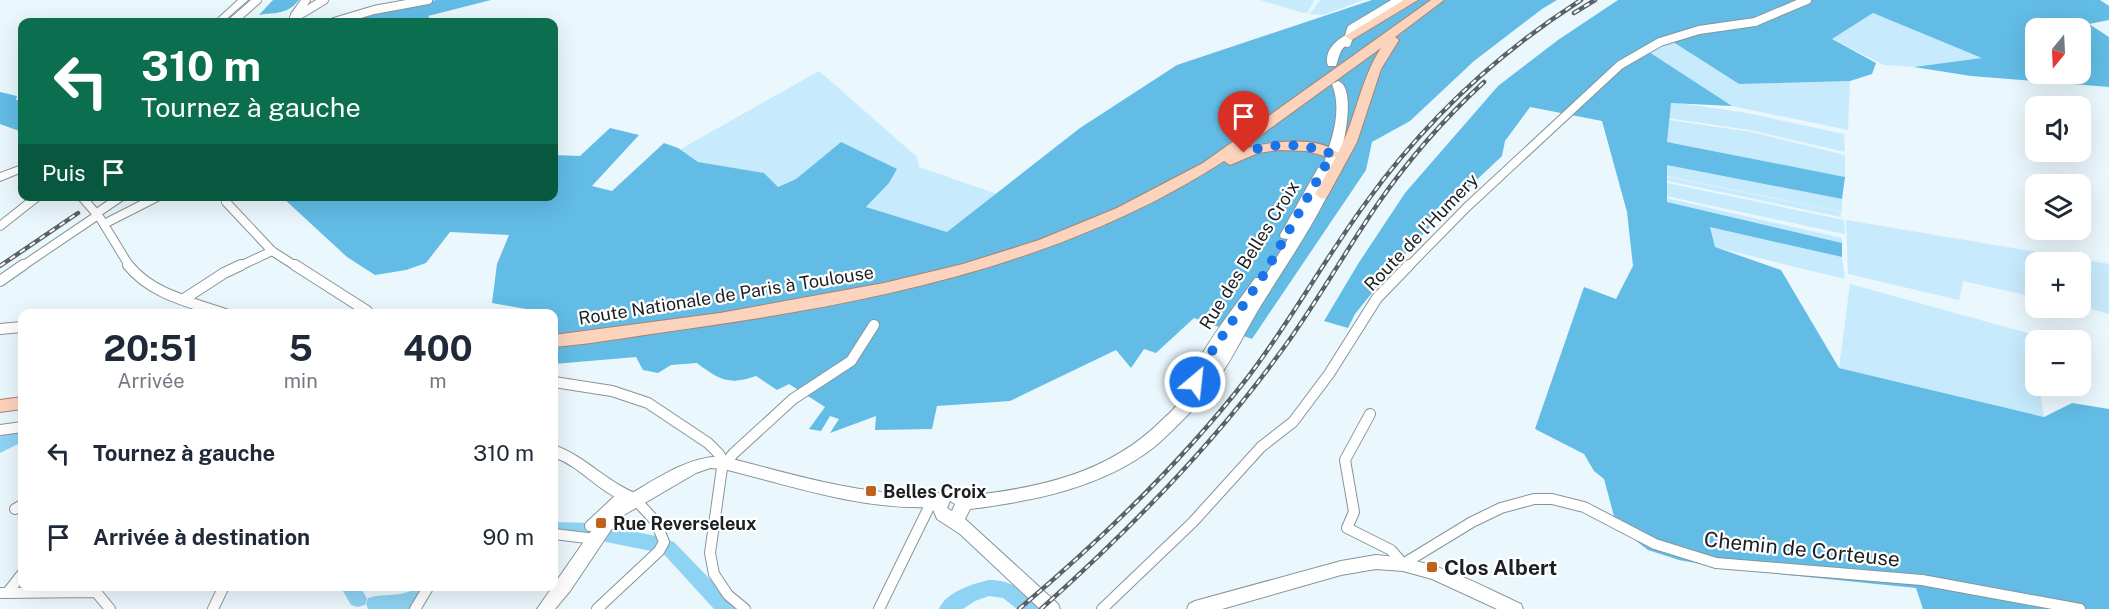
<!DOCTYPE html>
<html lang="fr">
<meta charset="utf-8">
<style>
body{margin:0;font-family:"Public Sans",sans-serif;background:#f6f6f7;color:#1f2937;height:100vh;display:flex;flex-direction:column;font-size:22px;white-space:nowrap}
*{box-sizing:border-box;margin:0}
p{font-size:20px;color:#747a83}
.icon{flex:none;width:33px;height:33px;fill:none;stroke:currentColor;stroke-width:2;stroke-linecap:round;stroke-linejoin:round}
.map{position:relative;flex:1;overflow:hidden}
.sheet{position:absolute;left:18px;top:309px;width:540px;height:282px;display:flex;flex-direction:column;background:#fff;border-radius:12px;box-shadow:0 6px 24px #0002}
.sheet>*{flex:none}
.top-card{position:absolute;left:18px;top:18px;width:540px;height:183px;border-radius:12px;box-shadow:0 6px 24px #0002;background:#0b6e4f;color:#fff;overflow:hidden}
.needle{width:39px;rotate:198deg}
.tools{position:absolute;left:2025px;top:18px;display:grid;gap:12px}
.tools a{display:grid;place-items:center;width:66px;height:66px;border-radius:12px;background:#fff;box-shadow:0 6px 24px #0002;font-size:30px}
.pin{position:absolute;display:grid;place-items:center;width:51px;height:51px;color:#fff;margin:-62px -26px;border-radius:50% 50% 50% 0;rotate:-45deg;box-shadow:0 0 6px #0007}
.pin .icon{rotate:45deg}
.me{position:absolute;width:66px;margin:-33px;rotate:28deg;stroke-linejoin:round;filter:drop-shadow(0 0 4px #0008)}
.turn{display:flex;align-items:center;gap:21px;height:126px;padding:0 24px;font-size:27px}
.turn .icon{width:78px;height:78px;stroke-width:2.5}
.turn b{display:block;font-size:42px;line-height:51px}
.then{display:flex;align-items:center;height:57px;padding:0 24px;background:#0003;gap:12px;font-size:22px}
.eta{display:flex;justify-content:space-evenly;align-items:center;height:102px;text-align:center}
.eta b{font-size:36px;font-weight:700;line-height:42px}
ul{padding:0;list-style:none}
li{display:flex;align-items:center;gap:18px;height:84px;padding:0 24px}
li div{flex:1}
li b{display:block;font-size:22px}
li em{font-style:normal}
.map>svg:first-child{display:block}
</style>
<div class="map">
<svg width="2109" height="609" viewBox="0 0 2109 609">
<rect width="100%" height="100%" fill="#eaf7fd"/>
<g fill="#c7eafc">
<path d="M1260,0h54l-6,12 -4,1z"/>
<path d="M1320,0h43l-40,15 -13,-1z"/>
<path d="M1873,13l111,45 -70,9 -30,-2 -52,-26z"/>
<path d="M1670,40l69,44 111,-3 -2,49 -116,-24 -86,-56z"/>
<path d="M819,71l98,86 2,10 78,27 -50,38 -81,-25 23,-24 -48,-41 -45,37 -19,8 -13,-14 -66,-11 -19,-12z"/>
<path d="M1671,102l76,11 97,21 1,18 -95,-22 -82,-12z"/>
<path d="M1669,120l82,12 94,23v22l-178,-35z"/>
<path d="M1667,164l175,35v13l-175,-36z"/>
<path d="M1668,177l173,35v5l-173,-36z"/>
<path d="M1667,183l177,37 1,14 -179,-38z"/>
<path d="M1666,198l176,40v5l-176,-41z"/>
<path d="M1846,220l263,44v50l-28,-8 -1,-44h-44l-1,35 -72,-16 -4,19 -111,-26z"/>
<path d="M1710,226l132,31 3,22 -131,-32z"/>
<path d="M1850,284l181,50 4,27 1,25h3l5,31 -205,-49z"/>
</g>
<g fill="#62bce5" fill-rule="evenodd">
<path d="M273,0h26c-12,15 -23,12 -40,15z"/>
<path d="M436,0h55l-63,16 6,6h-98l22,-6z"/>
<path d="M1372,0h185l-15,9 -68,52 -64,60 -38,21 -6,28 -114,169 -58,-21 -38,35 -12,-4 -13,19 -15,-18 -106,51 -73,5 -5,23 -57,1 1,-14 -46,17 9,-14 -9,-3 -9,15 -12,-2 16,-22 -36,-23 -12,6 -21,-14c-27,10 -38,3 -59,-13l-26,2 -13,8 -15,-3 -7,-13 -82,7v-50l-62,-11 5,-39 12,-29 -59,-3 -24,31 -20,7 -31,5 -28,-18 -65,-60 272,-1v-41l26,1 30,-28 29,7 -47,51 20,5 52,-48 14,5 20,14 66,11 14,14 18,-8 45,-37 56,27 -8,14 -23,24 81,25 133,-104 97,-63z"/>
<path d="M1618,0h482l9,6v14l-20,4 20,13v50l-138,-11 -57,-9 68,-9 -109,-45 -41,26 44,24 -4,11 -22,7 -111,3 -69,-44 -24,10 86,56 -61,-3 -4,39 178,35 -3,22 -175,-34v37l175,41v14l-132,-30 5,20 66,23 58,98 205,49 28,-14 37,6v200h-186l-7,-21 -186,-19 -51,-9 -31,-10 -17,-13 -17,-21 -10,-37 -10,-8 -10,-17 -49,-25 49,-142 32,12 17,-33 -6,-54 -25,-91 -72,-14 -25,34 -3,15 -53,50 -61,67 -33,41 -7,14 -24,-7 34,-57 47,-71 93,-107 60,-46zM2036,28h44v46h-44z"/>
<path d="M0,92l17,4 -1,4h6v32l-22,-8z"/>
</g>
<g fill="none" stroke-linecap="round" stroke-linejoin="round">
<g fill="#8ed3f4" fill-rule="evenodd">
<path d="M22,428v14l-22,11v-16l6,-5z"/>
<path d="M554,522l39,1 8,5 5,-2 50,10 8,6 4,-2 6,2 59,61 2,6h-21l-54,-59 -4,2 -50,-10 -8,-5 -5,2 -39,-1z"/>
<path d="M989,580c20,0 41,10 49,29h-21l-14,-11 -14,-2 -14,5 -12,8h-24c7,-17 33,-25 50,-29z"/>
<path d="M340,586h20l7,13 -2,6 -7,2 -7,-2z"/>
<path d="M412,586h18l-3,9 -4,1 -2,8 -10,5h-43l-2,-5 2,-6c15,-5 28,-1 43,-7z"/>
</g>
<g stroke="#88949a" stroke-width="10">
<g id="minor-far1">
<path d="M295,15l11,-15"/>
<path d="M294,18l30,-18"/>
<path d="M232,22l25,-22"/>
<path d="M334,22l40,-12 54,-10"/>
<path d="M1347,43l4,-14 48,-29"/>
<path d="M81,196l19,22 30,49"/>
<path d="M226,202l46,49 25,16"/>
<path d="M97,213l25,-17"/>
<path d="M104,224l55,-28"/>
<path d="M0,226l38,-30"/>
<path d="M21,267l77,-52"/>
<path d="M238,267l34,-16"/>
<path d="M1408,267l59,-60 153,-142 40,-23 39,-12 56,-8 52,-22"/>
</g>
</g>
<g stroke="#88949a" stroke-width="12">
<g id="minor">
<path d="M128,265c24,30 63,37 97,49"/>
<path d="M295,265l72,46"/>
<path d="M0,281l23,-16"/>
<path d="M184,299l40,-26 17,-8"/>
<path d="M0,329l22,-2"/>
<path d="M554,382l58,9 36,12 60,40 11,11 5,9"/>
<path d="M1370,414l-25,46 9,52 -7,16 44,22 12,14 69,-42 29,-14 33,-9h18l32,8 71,37 61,19 206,17 158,29"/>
<path d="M0,430l22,-3"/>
<path d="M15,509l7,-4"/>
<path d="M590,526l31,-29"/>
<path d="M554,534l41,5"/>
<path d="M8,592l14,-18"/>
<path d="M0,593l96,-1 14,17"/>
<path d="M213,609l11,-23"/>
<path d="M415,609l14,-23"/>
<path d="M597,609l62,-58 5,-9 -8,-20 -21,-23"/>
<path d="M745,609l-17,-14 -14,-21 -4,-21 12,-85 11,-14 60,-55 58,-38 23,-36"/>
<path d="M879,609l50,-102"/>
<path d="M1102,609l91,-87 68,-75 32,-25 36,-48 48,-76 32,-33"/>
</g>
</g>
<g stroke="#88949a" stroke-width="2">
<g id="tertiary">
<path d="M238,0h10l-25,22h-9z"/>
<path d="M22,165v7l-22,9v-8z"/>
<path d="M554,445c33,12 53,38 86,50l2,4 -2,4 -5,2c-36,-10 -50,-36 -81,-48z"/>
</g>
</g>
<g stroke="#88949a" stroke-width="2">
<g id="secondary">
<path d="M1351,33l5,3c-16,16 -13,8 -20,30h-8c-5,-15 9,-28 23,-33z"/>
<path d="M1338,81c24,8 -2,98 -11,115 -20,40 -47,78 -70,116 -14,24 -30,57 -47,78 -14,17 -40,44 -57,58 -52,40 -120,53 -183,61l-5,10 93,85 2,5h-20l-80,-75 -23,-15 -5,-12c-71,3 -140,-21 -208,-38l-14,-1 -14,5 -72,42 -9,9 -45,67 -15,18h-18l66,-95 9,-9c33,-18 74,-51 112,-48 62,15 126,36 191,37 6,0 13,1 19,0 12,-2 22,-11 33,2 71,-8 140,-22 193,-74 6,-6 15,-13 19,-20 7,-12 12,-28 19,-41 16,-29 38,-56 57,-83h9l24,-39 -7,-1 -1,-3 38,-67 5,-1c8,-28 20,-54 9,-83zM950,501l5,3 -3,7 -5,-3z"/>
<path d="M1376,555c57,4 94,25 145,49l2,5h-26l-65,-30 -29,-8 -27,-2 -35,6 -119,34h-35l2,-5 6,-3 146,-40z"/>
</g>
</g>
<g stroke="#ac836b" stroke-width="2">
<g id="primary">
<path d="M1404,0h14l-63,38 -4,2 -6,-4z"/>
<path d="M1431,0h13l-49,37 4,3 -18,29 -24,73 -30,55 -5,2 -7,-5 21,-37 -4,1 -26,-7 -26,-1 -22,3 -28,12 -6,-4c-157,102 -348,141 -531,167 -46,6 -93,15 -139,19v-12l166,-22 164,-30 79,-19 76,-24 78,-32 86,-45zM1381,48c-21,32 -25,71 -43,105 -21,-19 -75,-11 -99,-2z"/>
<path d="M22,397v12l-22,3v-12z"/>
</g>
</g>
<use href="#minor-far1" stroke="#fff" stroke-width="8"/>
<use href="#minor" stroke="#fff" stroke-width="10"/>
<use href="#tertiary" fill="#fff" fill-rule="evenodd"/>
<use href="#secondary" fill="#fff" fill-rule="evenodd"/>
<use href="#primary" fill="#fcd4be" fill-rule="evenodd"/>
<g stroke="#5b6266" stroke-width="4.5">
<g id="rail">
<path d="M1574,13l21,-13"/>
<path d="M0,266l78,-53"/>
<path d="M1019,609c83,-70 162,-146 229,-232 42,-55 76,-117 117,-173 59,-82 130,-149 216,-204"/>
<path d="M1041,609c92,-82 178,-170 249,-270 31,-44 57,-90 87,-134 31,-45 67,-86 107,-123"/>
</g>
</g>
<use href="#rail" stroke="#fff" stroke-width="2" stroke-dasharray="6" stroke-linecap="butt"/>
</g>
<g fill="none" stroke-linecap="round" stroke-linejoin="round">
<path stroke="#1a73e8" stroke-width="10" stroke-dasharray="0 18" d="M1195,382l9,-19 61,-90 67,-119c-28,-11 -60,-12 -88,-1"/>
</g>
<g fill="#c1621c" stroke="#fff" stroke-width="2">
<rect x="865" y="485" width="12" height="12" rx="3"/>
<rect x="595" y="517" width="12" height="12" rx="3"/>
<rect x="1426" y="561" width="12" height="12" rx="3"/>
</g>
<g text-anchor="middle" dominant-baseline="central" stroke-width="4.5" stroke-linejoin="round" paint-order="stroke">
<g font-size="18" fill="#1c2023" stroke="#fff">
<text transform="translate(1421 232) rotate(-46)">Route de l'Humery</text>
<text transform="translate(1249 255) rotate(-58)">Rue des Belles Croix</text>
<text transform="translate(726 295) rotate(-9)">Route Nationale de Paris à Toulouse</text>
</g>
<g font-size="18" font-weight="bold" fill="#1c2023" stroke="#fff" text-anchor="start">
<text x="883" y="491">Belles Croix</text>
<text x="613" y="523">Rue Reverseleux</text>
</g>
<g font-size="21" fill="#1c2023" stroke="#fff">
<text transform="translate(1802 549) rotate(6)">Chemin de Corteuse</text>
</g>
<g font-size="21" font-weight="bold" fill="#1c2023" stroke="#fff" text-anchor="start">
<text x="1444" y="567">Clos Albert</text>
</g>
</g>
</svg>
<div class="tools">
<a><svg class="needle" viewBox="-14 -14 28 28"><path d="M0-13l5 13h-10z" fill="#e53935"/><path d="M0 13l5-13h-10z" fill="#747a83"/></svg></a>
<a><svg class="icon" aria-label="sound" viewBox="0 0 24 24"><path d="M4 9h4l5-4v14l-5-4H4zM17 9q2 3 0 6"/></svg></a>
<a><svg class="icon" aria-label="layers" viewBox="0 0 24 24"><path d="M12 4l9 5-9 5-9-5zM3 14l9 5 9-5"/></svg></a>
<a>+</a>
<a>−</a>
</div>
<div class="pin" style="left:1244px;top:153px;background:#d93025"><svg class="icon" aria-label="arrive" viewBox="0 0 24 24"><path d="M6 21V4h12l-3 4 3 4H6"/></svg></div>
<svg class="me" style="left:1195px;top:382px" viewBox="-20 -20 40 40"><circle r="17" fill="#1a73e8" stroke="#fff" stroke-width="3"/><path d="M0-11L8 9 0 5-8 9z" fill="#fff"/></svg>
<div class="top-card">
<div class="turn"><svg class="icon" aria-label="left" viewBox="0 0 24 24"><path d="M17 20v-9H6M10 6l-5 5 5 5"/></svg><div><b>310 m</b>Tournez à gauche</div></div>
<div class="then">Puis<svg class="icon" aria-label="arrive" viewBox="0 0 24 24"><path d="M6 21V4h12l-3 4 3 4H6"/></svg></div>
</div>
<section class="sheet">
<div class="eta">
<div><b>20:51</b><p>Arrivée</p></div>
<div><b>5</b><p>min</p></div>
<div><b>400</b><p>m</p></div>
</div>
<ul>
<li><svg class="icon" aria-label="left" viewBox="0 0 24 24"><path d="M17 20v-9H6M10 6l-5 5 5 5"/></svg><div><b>Tournez à gauche</b></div><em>310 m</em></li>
<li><svg class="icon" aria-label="arrive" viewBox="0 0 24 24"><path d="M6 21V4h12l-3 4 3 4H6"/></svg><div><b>Arrivée à destination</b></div><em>90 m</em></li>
</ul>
</section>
</div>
